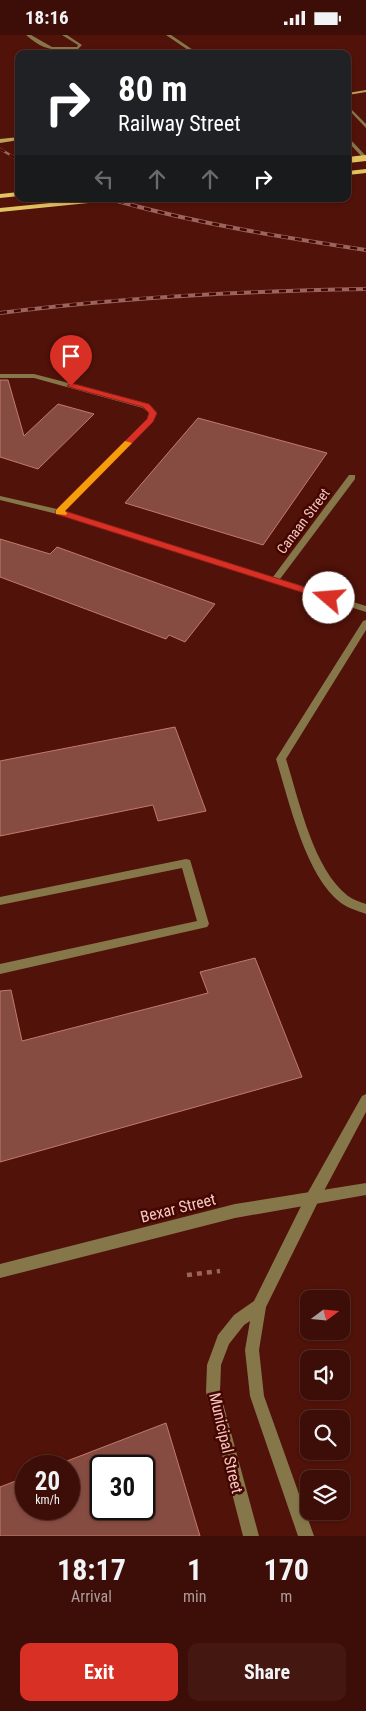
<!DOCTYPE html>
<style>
body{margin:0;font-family:"Roboto Condensed",sans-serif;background:#441711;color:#f1f3f6;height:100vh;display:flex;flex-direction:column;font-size:19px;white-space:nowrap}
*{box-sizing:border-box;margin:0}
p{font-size:16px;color:#ad9c9b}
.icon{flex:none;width:28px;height:28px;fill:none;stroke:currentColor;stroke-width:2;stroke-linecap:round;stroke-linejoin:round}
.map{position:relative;height:1501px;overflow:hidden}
.drawer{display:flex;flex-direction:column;background:#3d0e07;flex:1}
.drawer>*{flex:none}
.guide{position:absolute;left:15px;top:15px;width:336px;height:152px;border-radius:10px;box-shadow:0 1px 4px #0004,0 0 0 1px #562e28;background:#202124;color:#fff;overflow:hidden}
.needle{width:32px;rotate:74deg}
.fabs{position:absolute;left:300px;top:1255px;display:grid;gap:10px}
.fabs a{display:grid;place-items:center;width:50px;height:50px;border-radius:10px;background:#3d0e07;box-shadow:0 1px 4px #0004,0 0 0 1px #562e28;font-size:25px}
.speed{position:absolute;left:15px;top:1420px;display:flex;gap:10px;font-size:25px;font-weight:700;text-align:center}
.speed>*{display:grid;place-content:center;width:65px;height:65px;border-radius:50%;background:#3d0e07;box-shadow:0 1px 4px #0004,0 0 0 1px #562e28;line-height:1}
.speed small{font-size:12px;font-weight:400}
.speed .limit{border:2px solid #111;border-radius:8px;background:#fff;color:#111}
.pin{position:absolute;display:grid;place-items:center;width:42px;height:42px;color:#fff;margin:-51px -21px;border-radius:50% 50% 50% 0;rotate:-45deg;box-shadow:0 0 5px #0007}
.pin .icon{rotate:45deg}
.me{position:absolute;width:55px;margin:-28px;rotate:288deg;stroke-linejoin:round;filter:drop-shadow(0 0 4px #0008)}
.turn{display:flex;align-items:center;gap:18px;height:105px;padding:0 20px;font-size:22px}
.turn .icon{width:65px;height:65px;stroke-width:2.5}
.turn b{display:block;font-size:35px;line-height:42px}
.lanes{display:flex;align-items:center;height:48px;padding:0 20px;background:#0003;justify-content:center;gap:25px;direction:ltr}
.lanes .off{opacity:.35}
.eta{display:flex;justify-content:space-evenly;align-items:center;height:85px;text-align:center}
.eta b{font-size:30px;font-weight:700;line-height:35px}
.action{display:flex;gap:10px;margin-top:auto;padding:10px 20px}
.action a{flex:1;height:58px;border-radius:10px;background:#d93025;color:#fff;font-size:20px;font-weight:700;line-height:58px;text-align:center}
.action a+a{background:#441711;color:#f1f3f6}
.status{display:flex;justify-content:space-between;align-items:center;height:35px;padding:0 25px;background:#3d0e07;direction:ltr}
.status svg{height:14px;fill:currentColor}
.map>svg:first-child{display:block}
</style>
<div class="status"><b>18:16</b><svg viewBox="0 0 49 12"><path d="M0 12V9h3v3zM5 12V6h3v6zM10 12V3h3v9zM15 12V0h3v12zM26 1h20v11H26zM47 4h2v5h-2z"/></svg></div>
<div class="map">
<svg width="366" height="1501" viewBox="0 0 366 1501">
<rect width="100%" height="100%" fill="#511209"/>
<g fill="#874c41" stroke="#c3796b" fill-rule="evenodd">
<path d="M0,345h8l16,56 34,-32 36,10 -56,55 -38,-12z"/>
<path d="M198,383l129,35 -64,92 -138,-42z"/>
<path d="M0,504l50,15 7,-7 158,57 -30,38 -16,-7 -3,4 -166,-62z"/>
<path d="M175,692l31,84 -48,10 -5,-16 -153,31v-75z"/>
<path d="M255,923l47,119 -302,85v-171l11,-1 11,51 186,-48 -8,-21z"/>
<path d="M166,1388l34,113h-200v-49l26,-10v32h43v-43h-15zM101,1431h43v43h-43z"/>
</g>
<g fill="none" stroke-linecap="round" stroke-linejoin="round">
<path stroke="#9a655d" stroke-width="4.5" stroke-dasharray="5 5" stroke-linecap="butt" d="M187,1240l33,-4"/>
<g fill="#86774b" fill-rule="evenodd">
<path d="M26,0h5l21,12h25l1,-2 -16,-10h5l15,10 -4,4c-23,2 -34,2 -52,-14z"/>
<path d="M166,0h5l28,19h-5z"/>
<path d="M366,585v10l-80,129c13,41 27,110 62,137 6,4 12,6 18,8v10c-8,-3 -18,-6 -25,-11 -36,-27 -52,-103 -65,-144l87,-138z"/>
<path d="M186,824l4,1 1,3 18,61 -2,3 -207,47v-10l197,-43 -15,-53 -182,37v-8z"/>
</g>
<g fill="#86774b" fill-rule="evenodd">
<path d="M348,71l18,18v4l-18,-19z"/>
<path d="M348,102l18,19v5l-18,-19z"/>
<path d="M0,339h34l115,30 8,9 -4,9 -89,89 209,66 76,-102h6v4l-75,100 86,27v6l-309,-98 -57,-14v-4l57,13 90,-90 2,-6 -6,-5 -109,-30h-34z"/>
<path d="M366,1059v18l-49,92 -51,103 -7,43 5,46 50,140h-16l-48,-140 -5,-46 5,-29 -6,4 -15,19 -8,21 -1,27 39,144h-16l-37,-144 1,-27 11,-30 16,-20 20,-14 53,-107 55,-98z"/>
</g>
<path fill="#86774b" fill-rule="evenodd" d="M366,1148v12l-131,23 -235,60v-14l235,-60z"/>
<g fill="#baa259" fill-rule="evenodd">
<path d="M366,55v2l-18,3v-2z"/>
<path d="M19,102v3l-19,3v-4z"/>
</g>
<g fill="#e2c362" fill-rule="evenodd">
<path d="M366,134v4l-18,2v-4z"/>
<path d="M19,157v4l-19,2v-4z"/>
<path d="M90,164h21l-3,2 -108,11v-4z"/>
</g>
<g stroke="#9a655d" stroke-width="2.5">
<g id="rail-far1">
<path d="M0,114l19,11"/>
<path d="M110,164l11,3"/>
</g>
</g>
<g stroke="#9a655d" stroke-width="4">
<g id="rail">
<path d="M117,166c82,23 165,36 249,49"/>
<path d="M0,278c122,-16 243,-22 366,-24"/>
</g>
</g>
<use href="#rail-far1" stroke="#450501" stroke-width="2" stroke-dasharray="5.5" stroke-linecap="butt"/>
<use href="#rail" stroke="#450501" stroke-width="2.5" stroke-dasharray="7" stroke-linecap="butt"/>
<path stroke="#e2c362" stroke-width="6" d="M348,125l18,-2"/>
</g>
<path fill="#d93025" stroke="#8d1f18" d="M71,348l78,21 8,9 -4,9 -88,89 268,85v4h-7l-270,-86v-4l91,-91 2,-6 -6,-6 -74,-20 -2,-1z"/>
<path fill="#f59e0b" d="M125,406l7,2 -67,68 2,2 -1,2 -10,-1v-4z"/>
<g text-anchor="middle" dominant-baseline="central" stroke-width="5" stroke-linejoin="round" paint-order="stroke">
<g font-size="14" fill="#f2c9c1" stroke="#450501">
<text transform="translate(303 486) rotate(-53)">Canaan Street</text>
</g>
<g font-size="16" fill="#f2c9c1" stroke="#450501">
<text transform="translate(178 1173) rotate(-14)">Bexar Street</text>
<text transform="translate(226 1408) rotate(77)">Municipal Street</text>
</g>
</g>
</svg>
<div class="fabs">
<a><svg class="needle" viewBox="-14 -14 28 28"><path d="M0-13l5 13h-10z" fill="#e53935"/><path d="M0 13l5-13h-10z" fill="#ad9c9b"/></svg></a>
<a><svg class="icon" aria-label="sound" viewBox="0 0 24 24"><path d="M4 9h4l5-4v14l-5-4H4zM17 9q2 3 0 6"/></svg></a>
<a><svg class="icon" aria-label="search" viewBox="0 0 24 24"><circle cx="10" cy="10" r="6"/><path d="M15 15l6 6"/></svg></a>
<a><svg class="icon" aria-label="layers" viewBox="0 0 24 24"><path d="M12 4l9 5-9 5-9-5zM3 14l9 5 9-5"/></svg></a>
</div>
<div class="speed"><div>20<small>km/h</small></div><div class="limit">30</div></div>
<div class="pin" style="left:71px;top:351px;background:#d93025"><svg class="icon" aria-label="arrive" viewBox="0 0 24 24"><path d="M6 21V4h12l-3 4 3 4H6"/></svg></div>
<svg class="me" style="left:329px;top:563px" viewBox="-20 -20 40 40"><circle r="19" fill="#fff"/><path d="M0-13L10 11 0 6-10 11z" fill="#d93025"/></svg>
<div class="guide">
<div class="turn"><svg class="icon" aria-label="right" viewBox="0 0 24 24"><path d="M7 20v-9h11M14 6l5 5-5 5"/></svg><div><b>80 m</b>Railway Street</div></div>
<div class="lanes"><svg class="icon off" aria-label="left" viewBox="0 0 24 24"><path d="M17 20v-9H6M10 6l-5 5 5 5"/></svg><svg class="icon off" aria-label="ahead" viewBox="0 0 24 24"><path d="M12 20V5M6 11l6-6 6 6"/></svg><svg class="icon off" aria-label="ahead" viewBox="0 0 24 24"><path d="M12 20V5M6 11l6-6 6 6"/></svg><svg class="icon" aria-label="right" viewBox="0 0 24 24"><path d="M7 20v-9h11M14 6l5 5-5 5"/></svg></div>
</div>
</div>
<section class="drawer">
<div class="eta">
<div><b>18:17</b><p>Arrival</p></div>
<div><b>1</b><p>min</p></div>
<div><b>170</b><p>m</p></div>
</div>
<div class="action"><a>Exit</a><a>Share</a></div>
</section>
